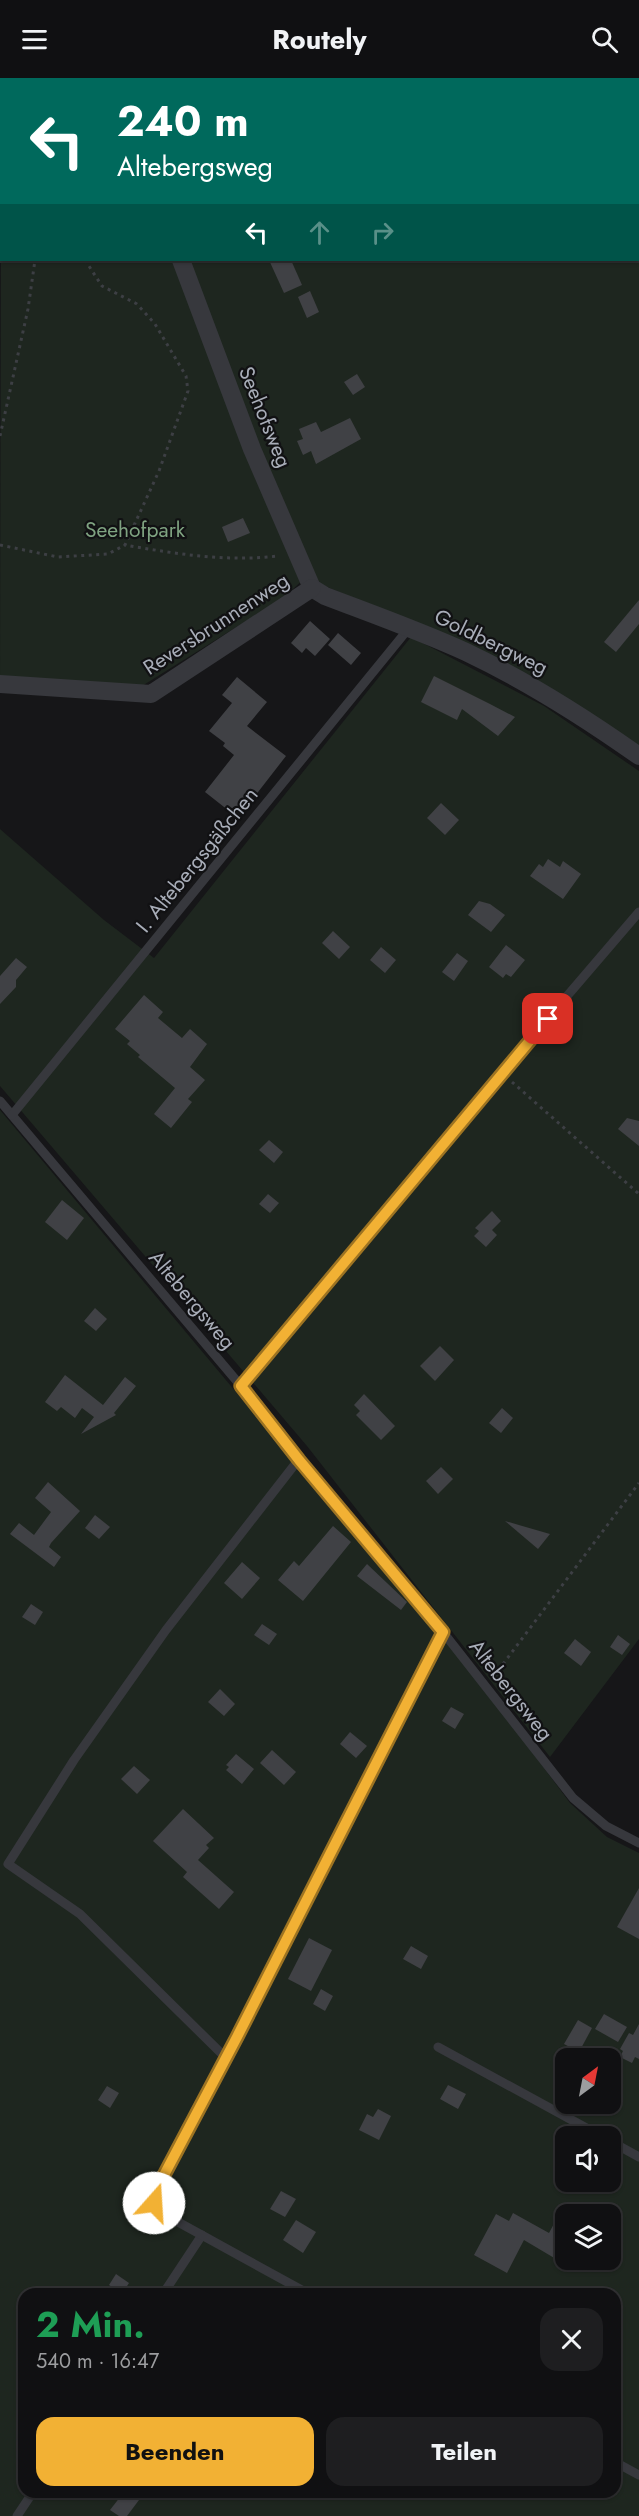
<!DOCTYPE html>
<html lang="de">
<meta charset="utf-8">
<style>
body{margin:0;font-family:Jost,sans-serif;background:#1e1e20;color:#f1f3f6;height:100vh;display:flex;flex-direction:column;font-size:22px;white-space:nowrap}
*{box-sizing:border-box;margin:0}
p{font-size:20px;color:#9c9d9f}
.icon{flex:none;width:33px;height:33px;fill:none;stroke:currentColor;stroke-width:2;stroke-linecap:round;stroke-linejoin:round}
.map{position:relative;flex:1;overflow:hidden}
.sheet{position:absolute;left:18px;top:2210px;width:603px;height:210px;display:flex;flex-direction:column;background:#101012;border-radius:18px;box-shadow:0 2px 4px #0004,0 0 0 2px #303032}
.sheet>*{flex:none}
.banner{position:absolute;left:0px;top:0px;width:639px;height:183px;box-shadow:0 2px 4px #0004,0 0 0 2px #303032;background:#00695c;color:#fff;overflow:hidden}
.needle{width:39px;rotate:32deg}
.fabs{position:absolute;left:555px;top:1970px;display:grid;gap:12px}
.fabs a{display:grid;place-items:center;width:66px;height:66px;border-radius:12px;background:#101012;box-shadow:0 2px 4px #0004,0 0 0 2px #303032;font-size:30px}
.pin{position:absolute;display:grid;place-items:center;width:51px;height:51px;color:#fff;margin:-26px;border-radius:12px;box-shadow:0 3px 9px #0006}
.me{position:absolute;width:66px;margin:-33px;rotate:19deg;stroke-linejoin:round;filter:drop-shadow(0 0 4px #0008)}
.turn{display:flex;align-items:center;gap:21px;height:126px;padding:0 18px;font-size:27px}
.turn .icon{width:78px;height:78px;stroke-width:2.5}
.turn b{display:block;font-size:42px;line-height:51px}
.lanes{display:flex;align-items:center;height:57px;padding:0 18px;background:#0003;justify-content:center;gap:30px;direction:ltr}
.lanes .off{opacity:.35}
.round{display:grid;place-items:center;flex:none;width:63px;height:63px;border-radius:18px;background:#1e1e20}
.overview{display:flex;align-items:center;justify-content:space-between;height:102px;padding:0 18px}
h1{font-size:36px;font-weight:700;line-height:45px;color:#1e9e55}
.primary-button{display:flex;gap:12px;margin-top:auto;padding:12px 18px}
.primary-button a{flex:1;height:69px;border-radius:18px;background:#f2b134;color:#111;font-size:24px;font-weight:700;line-height:69px;text-align:center}
.primary-button a+a{background:#1e1e20;color:#f1f3f6}
header{display:flex;justify-content:space-between;align-items:center;height:78px;padding:0 18px;background:#101012;font-size:27px;font-weight:700}
.map>svg:first-child{display:block}
</style>
<header><svg class="icon" aria-label="menu" viewBox="0 0 24 24"><path d="M4 6h16M4 12h16M4 18h16"/></svg>Routely<svg class="icon" aria-label="search" viewBox="0 0 24 24"><circle cx="10" cy="10" r="6"/><path d="M15 15l6 6"/></svg></header>
<div class="map">
<svg width="639" height="2438" viewBox="0 0 639 2438">
<rect width="100%" height="100%" fill="#161618"/>
<g fill="#1e261f" fill-rule="evenodd">
<path d="M135,0h504v675l-177,-109 -149,-63 -128,-321h453v-180h-504z"/>
<path d="M1,135l1,47h174l128,319 -21,19 -141,88 -142,-10z"/>
<path d="M411,559l133,69 95,65v868l-89,118 -243,-311 -307,-360v-257l104,91 50,38z"/>
<path d="M0,1032l292,349 6,12 72,73 88,108 112,151 37,34 32,16v663h-639zM566,1980h44v45h-44zM566,2058h44v45h-44zM566,2136h44v45h-44zM24,2216h591v198h-591z"/>
</g>
<g fill="#404145">
<path d="M269,182h22l11,25 -18,8z"/>
<path d="M310,213l9,21 -12,6 -9,-21z"/>
<path d="M357,296l8,13 -12,8 -9,-13z"/>
<path d="M350,340l11,21 -45,25 -5,-13 -8,4 -6,-14 6,-2 -4,-10 17,-7 5,10z"/>
<path d="M243,440l7,15 -22,9 -6,-15z"/>
<path d="M639,522v24l-23,28 -12,-10z"/>
<path d="M310,543l20,18 -15,17 -9,-8 -4,5 -11,-10z"/>
<path d="M338,555l23,20 -10,12 -23,-20z"/>
<path d="M434,598l56,28 25,13 -17,19 -36,-27 -5,11 -36,-18z"/>
<path d="M237,599l30,25 -20,24 39,30 -48,62 -33,-26 29,-37 -11,-9 2,-3 -16,-12 23,-28 -10,-8z"/>
<path d="M441,725l18,17 -14,15 -18,-17z"/>
<path d="M548,781l12,8 3,-6 18,13 -18,25 -33,-23 9,-12 4,3z"/>
<path d="M479,823l11,3 15,11 -14,17 -23,-17z"/>
<path d="M333,853l17,16 -11,12 -17,-16z"/>
<path d="M506,867l19,15 -14,17 -5,-3 -3,4 -14,-11z"/>
<path d="M381,869l15,13 -11,13 -15,-13z"/>
<path d="M457,875l11,8 -14,20 -12,-9z"/>
<path d="M16,880l11,9 -11,13v7l-16,17v-28z"/>
<path d="M144,917l19,17 -5,6 24,20 8,-9 17,15 -17,23 15,13 -17,19 4,3 -21,26 -17,-14 21,-26 -37,-31 2,-2 -13,-11 3,-3 -15,-12z"/>
<path d="M627,1040l12,3v25l-21,-17z"/>
<path d="M269,1062l14,12 -9,11 -15,-13z"/>
<path d="M268,1116l11,9 -9,10 -11,-9z"/>
<path d="M62,1122l22,18 -17,22 -22,-18z"/>
<path d="M492,1133l9,10 -9,9 5,5 -11,12 -12,-11 5,-5 -4,-3z"/>
<path d="M95,1230l12,11 -11,12 -12,-10z"/>
<path d="M440,1268l14,14 -19,21 -15,-15z"/>
<path d="M65,1297l38,30 22,-28 11,9 -22,27 2,2 -35,19 13,-17 -12,-9 -7,10 -14,-11 -4,4 -12,-9z"/>
<path d="M364,1316l31,32 -14,14 -25,-25 4,-4 -6,-6z"/>
<path d="M502,1330l11,10 -12,15 -12,-10z"/>
<path d="M441,1389l12,12 -15,15 -12,-13z"/>
<path d="M48,1404l32,29 -29,32 -2,4 12,10 -7,10 -44,-33 9,-11 15,12 17,-23 -16,-14z"/>
<path d="M95,1437l15,12 -11,12 -14,-11z"/>
<path d="M505,1443l45,13 -12,15z"/>
<path d="M333,1448l18,16 -48,59 -25,-21 16,-19 5,5z"/>
<path d="M242,1484l18,16 -18,21 -18,-16z"/>
<path d="M367,1486l40,38 -6,8 -44,-34z"/>
<path d="M31,1526l12,8 -8,13 -13,-8z"/>
<path d="M262,1546l15,10 -8,11 -15,-10z"/>
<path d="M618,1557l12,9 -8,11 -12,-8z"/>
<path d="M575,1561l16,13 -10,14 -17,-13z"/>
<path d="M220,1611l15,15 -11,12 -16,-14z"/>
<path d="M451,1629l13,7 -9,15 -13,-8z"/>
<path d="M350,1654l17,14 -11,12 -16,-14z"/>
<path d="M272,1672l24,22 -12,13 -24,-22z"/>
<path d="M236,1676l18,15 -12,15 -16,-14 3,-3 -3,-2z"/>
<path d="M134,1688l16,14 -13,14 -16,-15z"/>
<path d="M183,1731l31,29 -8,7 3,3 -11,12 36,32 -15,17 -36,-32 4,-5 -34,-31z"/>
<path d="M639,1810v51l-22,-12z"/>
<path d="M309,1860l23,12 -21,41 -23,-12z"/>
<path d="M411,1868l17,10 -7,13 -18,-10z"/>
<path d="M321,1911l12,7 -8,15 -12,-7z"/>
<path d="M604,1936l23,13 -9,15 -23,-13z"/>
<path d="M578,1942l14,8 -13,24 -15,-8z"/>
<path d="M639,1946v35l-4,-2 -3,6 -12,-6 3,-6 -3,-2 9,-16 4,2z"/>
<path d="M448,2007l18,9 -8,15 -18,-10z"/>
<path d="M107,2008l12,7 -9,15 -12,-8z"/>
<path d="M378,2031l13,7 -12,24 -20,-10 8,-16 6,3z"/>
<path d="M281,2113l15,8 -11,18 -15,-8z"/>
<path d="M513,2135l36,20 7,-13 10,6v39l-42,-25 -17,33 -33,-18 22,-41 13,7z"/>
<path d="M296,2142l20,12 -13,21 -20,-13z"/>
<path d="M116,2196l13,9 -7,11 -13,-9z"/>
<path d="M124,2414h21l-18,24h-8l-9,-6z"/>
</g>
<g fill="none" stroke-linecap="round" stroke-linejoin="round">
<g stroke="#3d3f44" stroke-width="3" stroke-dasharray="3 4.5" stroke-linecap="butt">
<path d="M0,157l2,-1"/>
<path d="M85,182l17,26 35,18 18,20 31,52 2,15 -29,80 -34,74c52,9 101,17 153,11"/>
<path d="M0,358l28,-127 7,-49"/>
<path d="M0,467l58,12 50,-3 17,-9"/>
<path d="M512,1004l127,112"/>
<path d="M494,1598l145,-193"/>
</g>
<g stroke="#37383d" stroke-width="9">
<path d="M0,1023l241,285 58,73 144,173 130,166 33,28 33,17"/>
<path d="M12,1037l397,-487"/>
<path d="M241,1308l261,-314 137,-160"/>
<path d="M438,1969l163,89"/>
<path d="M226,1980l-146,-144 -72,-50 66,-104 92,-130 133,-171"/>
<path d="M610,2063l29,16"/>
<path d="M163,2216l39,-59"/>
<path d="M309,2216l-151,-83 -4,-17 72,-136 217,-426"/>
<path d="M615,2384l24,13"/>
<path d="M17,2438l16,-24"/>
</g>
<g stroke="#37383d" stroke-width="18">
<path d="M240,0l2,2"/>
<path d="M123,2l1,-2"/>
<path d="M638,152h1"/>
<path d="M181,182l71,189 60,139"/>
<path d="M312,510l13,8c47,18 95,35 141,56 61,29 118,65 173,104"/>
<path d="M0,606l151,10 161,-106"/>
</g>
</g>
<g fill="none" stroke-linecap="round" stroke-linejoin="round">
<g stroke="#9d7322" stroke-width="15">
<path id="route" d="M154,2125v-9l83,-157 206,-405 -144,-172 -58,-74 307,-367"/>
</g>
<use href="#route" stroke="#f2b134" stroke-width="10"/>
</g>
<g text-anchor="middle" dominant-baseline="central" stroke-width="4.5" stroke-linejoin="round" paint-order="stroke">
<g font-size="21" fill="#a8adb8" stroke="#111113">
<text transform="translate(265 339) rotate(68)">Seehofsweg</text>
<text transform="translate(216 546) rotate(-33)">Reversbrunnenweg</text>
<text transform="translate(491 564) rotate(26)">Goldbergweg</text>
<text transform="translate(197 782) rotate(-51)">I. Altebergsgäßchen</text>
<text transform="translate(192 1222) rotate(50)">Altebergsweg</text>
<text transform="translate(511 1612) rotate(52)">Altebergsweg</text>
</g>
<g font-size="21" fill="#7fa381" stroke="#111113">
<text x="135" y="452">Seehofpark</text>
</g>
</g>
</svg>
<div class="fabs">
<a><svg class="needle" viewBox="-14 -14 28 28"><path d="M0-13l5 13h-10z" fill="#e53935"/><path d="M0 13l5-13h-10z" fill="#9c9d9f"/></svg></a>
<a><svg class="icon" aria-label="sound" viewBox="0 0 24 24"><path d="M4 9h4l5-4v14l-5-4H4zM17 9q2 3 0 6"/></svg></a>
<a><svg class="icon" aria-label="layers" viewBox="0 0 24 24"><path d="M12 4l9 5-9 5-9-5zM3 14l9 5 9-5"/></svg></a>
</div>
<div class="pin" style="left:548px;top:941px;background:#d93025"><svg class="icon" aria-label="arrive" viewBox="0 0 24 24"><path d="M6 21V4h12l-3 4 3 4H6"/></svg></div>
<svg class="me" style="left:154px;top:2125px" viewBox="-20 -20 40 40"><circle r="19" fill="#fff"/><path d="M0-13L10 11 0 6-10 11z" fill="#f2b134"/></svg>
<div class="banner">
<div class="turn"><svg class="icon" aria-label="left" viewBox="0 0 24 24"><path d="M17 20v-9H6M10 6l-5 5 5 5"/></svg><div><b>240 m</b>Altebergsweg</div></div>
<div class="lanes"><svg class="icon" aria-label="left" viewBox="0 0 24 24"><path d="M17 20v-9H6M10 6l-5 5 5 5"/></svg><svg class="icon off" aria-label="ahead" viewBox="0 0 24 24"><path d="M12 20V5M6 11l6-6 6 6"/></svg><svg class="icon off" aria-label="right" viewBox="0 0 24 24"><path d="M7 20v-9h11M14 6l5 5-5 5"/></svg></div>
</div>
<section class="sheet">
<div class="overview"><div><h1>2 Min.</h1><p>540 m · 16:47</p></div><a class="round"><svg class="icon" aria-label="close" viewBox="0 0 24 24"><path d="M6 6l12 12M18 6L6 18"/></svg></a></div>
<div class="primary-button"><a>Beenden</a><a>Teilen</a></div>
</section>
</div>
